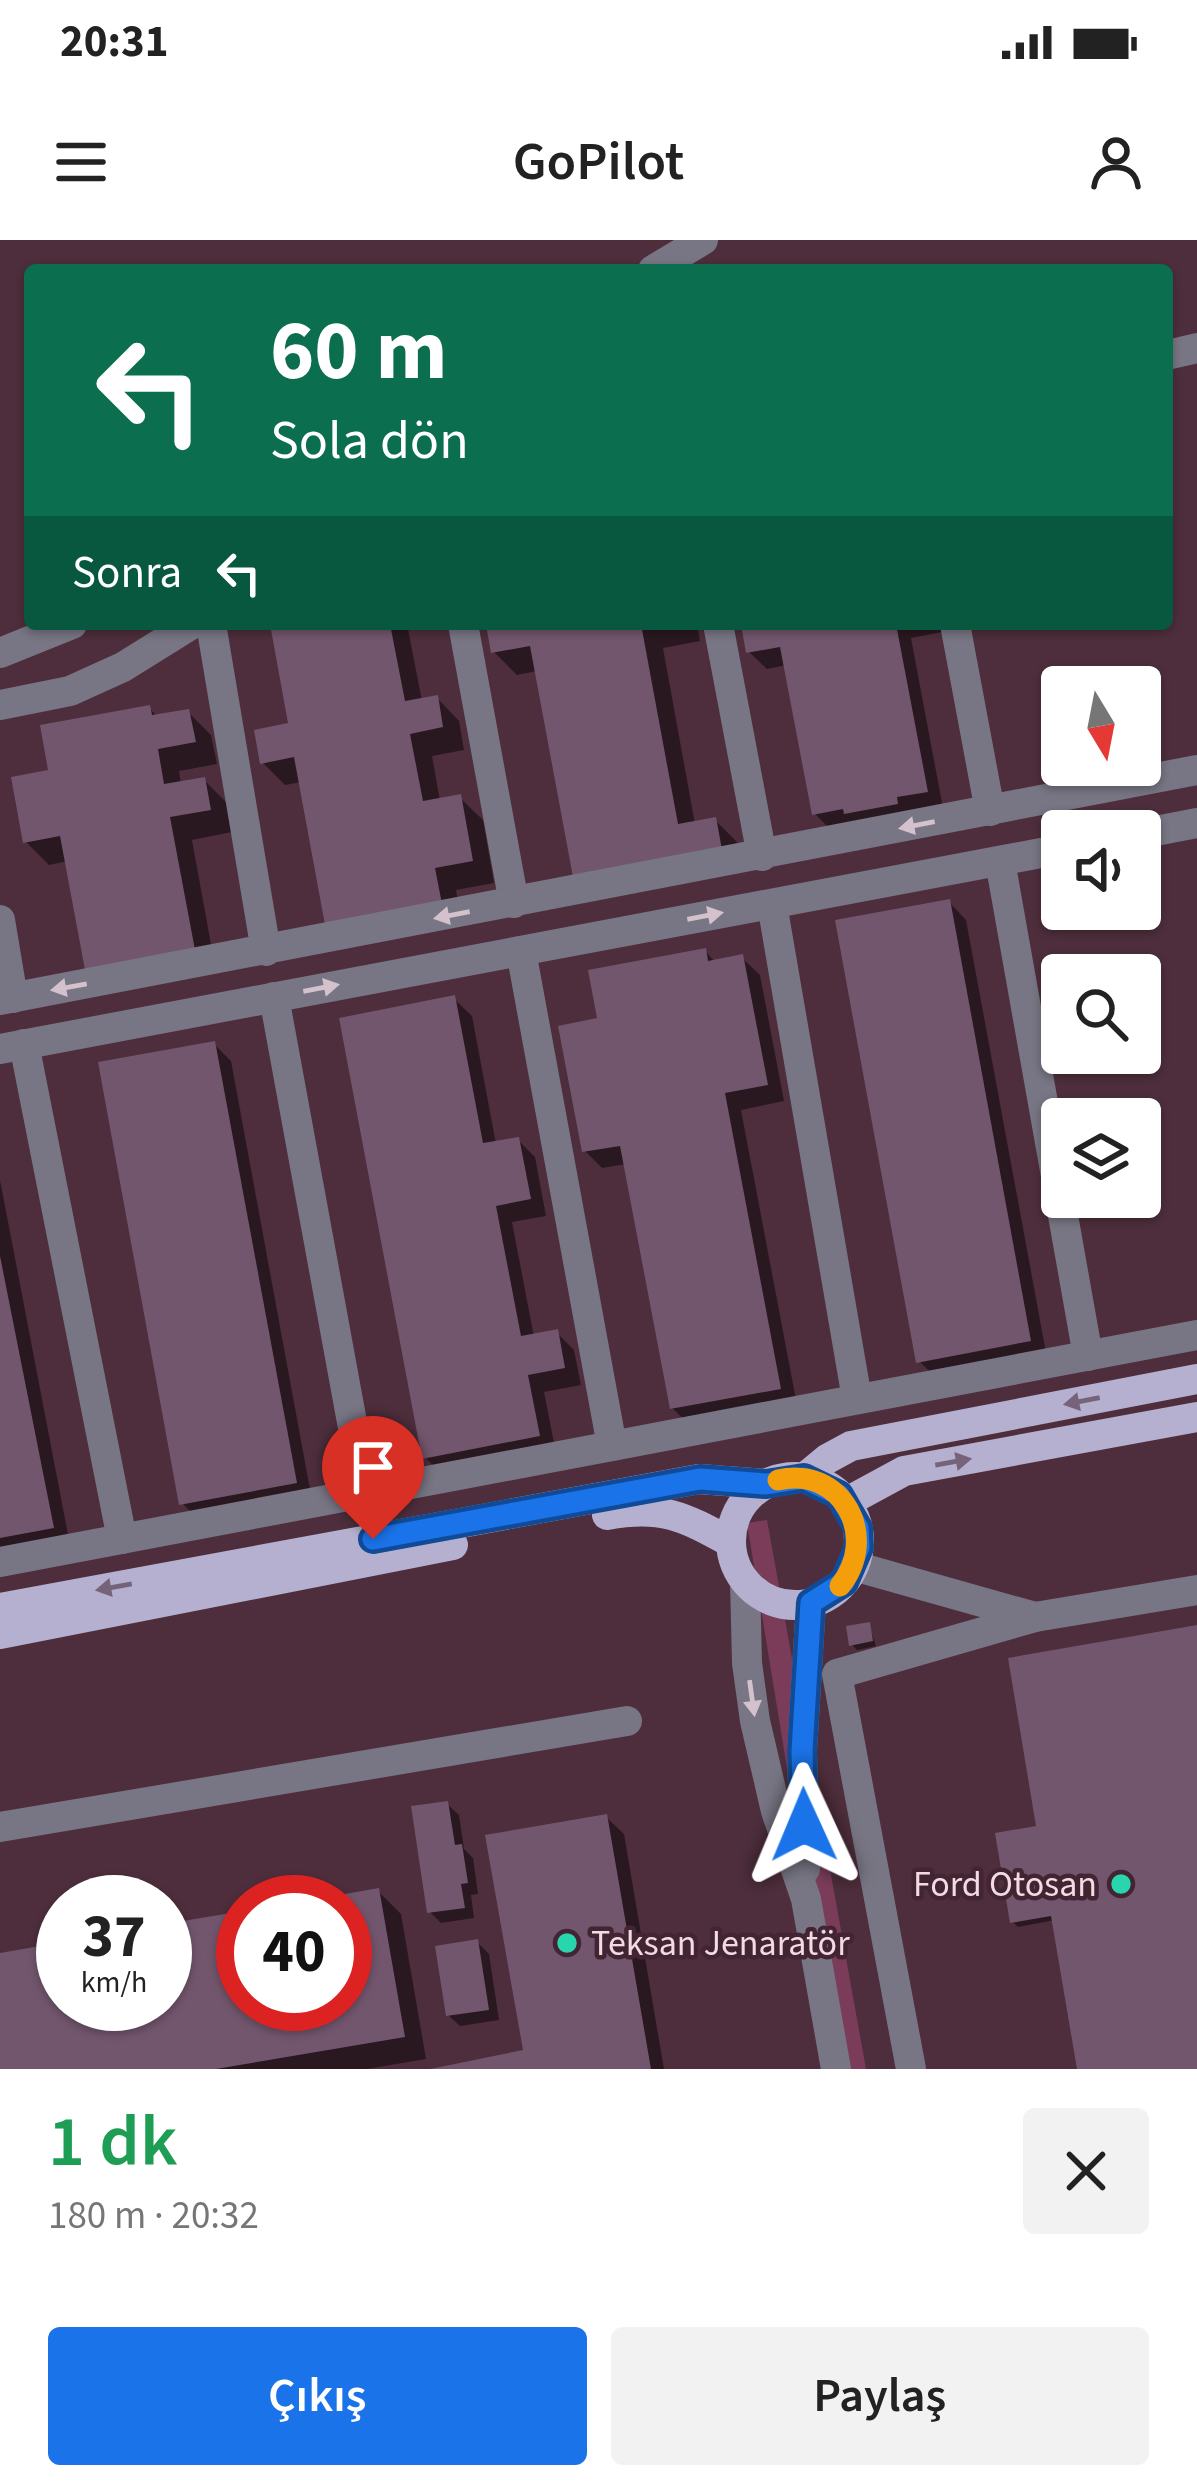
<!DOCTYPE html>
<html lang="tr">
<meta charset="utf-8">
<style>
body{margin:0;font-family:"Source Sans 3",sans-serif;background:#f2f2f2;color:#222;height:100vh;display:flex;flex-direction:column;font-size:45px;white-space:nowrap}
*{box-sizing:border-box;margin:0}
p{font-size:39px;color:#767676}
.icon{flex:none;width:66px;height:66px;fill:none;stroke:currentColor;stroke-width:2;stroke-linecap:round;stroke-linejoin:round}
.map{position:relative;height:1829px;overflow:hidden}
.side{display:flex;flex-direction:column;background:#fff;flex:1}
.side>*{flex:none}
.guide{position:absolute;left:24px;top:24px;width:1149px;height:366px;border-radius:12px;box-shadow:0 3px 9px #0004;background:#0b6e4f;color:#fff;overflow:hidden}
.needle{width:78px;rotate:170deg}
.buttons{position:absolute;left:1041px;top:426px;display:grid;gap:24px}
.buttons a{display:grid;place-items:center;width:120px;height:120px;border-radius:12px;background:#fff;box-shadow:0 3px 9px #0004;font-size:60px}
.speed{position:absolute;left:36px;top:1635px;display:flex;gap:24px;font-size:60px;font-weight:700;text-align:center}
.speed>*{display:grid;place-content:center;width:156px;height:156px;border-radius:50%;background:#fff;box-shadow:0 3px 9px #0004;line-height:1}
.speed small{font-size:30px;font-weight:400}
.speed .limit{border:18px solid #d22;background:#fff;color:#111}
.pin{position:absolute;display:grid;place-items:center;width:102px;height:102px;color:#fff;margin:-123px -51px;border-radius:50% 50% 50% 0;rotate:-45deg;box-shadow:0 0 12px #0007}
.pin .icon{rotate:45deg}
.me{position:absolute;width:132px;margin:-66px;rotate:359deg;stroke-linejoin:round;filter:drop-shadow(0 0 9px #0008)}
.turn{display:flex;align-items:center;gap:42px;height:252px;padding:0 48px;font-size:54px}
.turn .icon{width:156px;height:156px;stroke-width:2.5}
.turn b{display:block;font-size:84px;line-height:102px}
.then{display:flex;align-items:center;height:114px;padding:0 48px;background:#0003;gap:24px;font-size:45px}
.round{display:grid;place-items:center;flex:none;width:126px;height:126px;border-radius:12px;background:#f2f2f2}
.overview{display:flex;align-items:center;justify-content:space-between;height:204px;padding:0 48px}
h1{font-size:72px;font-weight:600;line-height:90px;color:#1e9e55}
.primary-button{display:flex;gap:24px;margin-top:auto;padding:24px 48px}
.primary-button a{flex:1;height:138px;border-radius:12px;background:#1a73e8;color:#fff;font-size:48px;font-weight:600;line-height:138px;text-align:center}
.primary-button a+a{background:#f2f2f2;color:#222}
.status{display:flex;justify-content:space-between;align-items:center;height:84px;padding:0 60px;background:#fff;direction:ltr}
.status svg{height:33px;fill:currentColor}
header{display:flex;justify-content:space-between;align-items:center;height:156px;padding:0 48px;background:#fff;font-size:54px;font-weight:600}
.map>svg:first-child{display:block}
</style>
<div class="status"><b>20:31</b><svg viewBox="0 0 49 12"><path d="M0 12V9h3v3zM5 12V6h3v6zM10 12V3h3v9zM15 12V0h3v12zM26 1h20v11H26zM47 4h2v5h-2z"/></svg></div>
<header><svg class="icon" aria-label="menu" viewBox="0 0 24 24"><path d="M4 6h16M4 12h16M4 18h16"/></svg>GoPilot<svg class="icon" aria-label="person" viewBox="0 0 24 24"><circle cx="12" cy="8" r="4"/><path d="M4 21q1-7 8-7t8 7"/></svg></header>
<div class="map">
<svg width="1197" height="1829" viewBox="0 0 1197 1829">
<rect width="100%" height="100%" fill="#4e2e3c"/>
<path fill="#7b3c5a" d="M767,1280l99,549h-30l-89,-546z"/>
<g fill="#0007">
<path d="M273,384h134l15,77 15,-3 22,23 5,29 -32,6 8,45 20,-3 23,22 11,63 -38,7 7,36 -161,-144 -17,3 -23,-23 30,-37z"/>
<path d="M489,384h208l3,17 -37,7 32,176 20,-4 23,23 -140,56 -61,-228 -20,4 -23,-23z"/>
<path d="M744,384h206l2,6 -41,8 32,170 -111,23 -17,-17 -28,-149 -20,4 -18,-17z"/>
<path d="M149,468l9,9 30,-5 23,23 6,29 -38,7 2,13 23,-4 23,23 5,29 -40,8 24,132 -148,-111 -19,4 -23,-23 25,-70z"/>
<path d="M949,662l17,18 81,438 -111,20 -17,-17z"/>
<path d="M705,711l11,12 26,-5 18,17 24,126 -43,9 56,295 -107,20 -18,-17 -46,-244 -24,4 -17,-17 15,-130z"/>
<path d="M454,759l18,17 24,128 22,-4 17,17 11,59 -34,6 22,115 23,-4 17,17 7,35 -37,7 12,61 -114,22 -17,-18z"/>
<path d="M214,804l17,17 81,439 -112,21 -18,-18z"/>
<path d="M0,940l70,365 -70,13z"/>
<path d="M869,1385l7,21 -19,4 -5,-5z"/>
<path d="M1197,1388v441h-117l-25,-149 -37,7 -5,-5 27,-93z"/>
<path d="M447,1564l12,11 5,34 9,9 5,36 -7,1 3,23 -33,5 -11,-11z"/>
<path d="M606,1577l18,17 40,235h-230l92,-16z"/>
<path d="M378,1651l23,23 25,145 -59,10h-367v-113l63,-11v59h102v-77l78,-13v90h102v-102h-31z"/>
<path d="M477,1702l12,12 10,66 -39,6 -12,-11z"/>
</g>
<g fill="#72566d">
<path d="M270,384h120l15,77 33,-6 5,32 -33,7 13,67 38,-7 12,67 -38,7 7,36 -117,21 -31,-168 -34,7 -6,-34 34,-7z"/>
<path d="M486,384h155l37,200 38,-7 6,33 -149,27 -43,-231 -39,7z"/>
<path d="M741,384h155l32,168 -31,5 1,7 -54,10 -1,-5 -31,6 -32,-168 -34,6z"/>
<path d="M150,465l2,10 37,-6 7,33 -38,7 6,35 41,-7 6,33 -41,7 25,133 -110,20 -25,-134 -37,7 -12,-66 37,-7 -8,-45z"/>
<path d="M950,659l81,442 -115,22 -81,-443z"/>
<path d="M706,708l2,13 35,-7 25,131 -43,8 56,296 -111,20 -50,-263 -38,6 -24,-126 39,-8 -9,-48z"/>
<path d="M455,755l28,148 36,-6 12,62 -35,7 25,130 37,-7 7,39 -37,7 12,61 -118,23 -83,-441z"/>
<path d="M215,801l82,442 -118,22 -81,-443z"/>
<path d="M0,1016l54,272 -54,10z"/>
<path d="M870,1382l3,19 -24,5 -3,-20z"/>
<path d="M1197,1385v444h-120l-26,-153 -41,7 -15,-90 41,-7 -28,-168z"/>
<path d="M448,1561l7,44 7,-1 6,39 -7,1 4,24 -38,5 -16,-107z"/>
<path d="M607,1574l44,255h-221l93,-19 -38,-215z"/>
<path d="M379,1648l26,149 -189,32h-216v-116l63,-11v62h102v-80l78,-13v93h102v-102l-34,-2z"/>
<path d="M478,1699l11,71 -43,6 -11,-70z"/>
</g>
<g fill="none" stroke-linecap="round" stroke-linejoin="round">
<g stroke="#787584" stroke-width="30">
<path d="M653,30l50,-30"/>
<path d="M1167,115l30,-7"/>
<path d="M211,384l55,327"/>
<path d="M463,384l51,279"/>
<path d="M718,384l44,232"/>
<path d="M955,384l35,187"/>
<path d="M0,413l72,-29"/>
<path d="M0,465l70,-14 53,-24 69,-43"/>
<path d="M1140,594l57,-11"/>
<path d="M1000,621l88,495"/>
<path d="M772,664l85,495"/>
<path d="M0,680l13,78"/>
<path d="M521,711l91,495"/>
<path d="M274,757l91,496"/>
<path d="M0,760l1197,-230"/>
<path d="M24,804l98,495"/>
<path d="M0,809l1062,-200"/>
<path d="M0,1322l1197,-227"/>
<path d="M854,1326l181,51"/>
<path d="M745,1342l2,81 8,58 21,90 30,88 30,170"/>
<path d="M0,1587l627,-106"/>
<path d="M805,1629l-3,-118 9,-148"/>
<path d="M911,1829l-74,-395 198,-57 162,-27"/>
</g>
<g stroke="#b5b0cf" stroke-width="30">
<circle cx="795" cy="1301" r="64"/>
<path d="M804,1238l23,-19 24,-13 346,-67"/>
<path d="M845,1263l59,-32 293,-54"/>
<path d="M607,1275c54,-10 76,1 123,27"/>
<path d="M0,1368l699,-129 67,5"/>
<path d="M0,1394l453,-89"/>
</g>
</g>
<defs><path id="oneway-solid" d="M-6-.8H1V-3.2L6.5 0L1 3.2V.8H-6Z" transform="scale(3)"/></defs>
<g fill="#d3c2cc">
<use href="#oneway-solid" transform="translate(917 585) rotate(169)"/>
<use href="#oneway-solid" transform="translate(452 675) rotate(169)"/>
<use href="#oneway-solid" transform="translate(705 676) rotate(-11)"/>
<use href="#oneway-solid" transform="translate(69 747) rotate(170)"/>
<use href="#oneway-solid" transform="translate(321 748) rotate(-11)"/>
<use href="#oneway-solid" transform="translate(752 1458) rotate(82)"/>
</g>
<g fill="#766379">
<use href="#oneway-solid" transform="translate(1082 1161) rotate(169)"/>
<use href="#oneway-solid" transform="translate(953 1222) rotate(-10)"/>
<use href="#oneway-solid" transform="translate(114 1347) rotate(170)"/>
</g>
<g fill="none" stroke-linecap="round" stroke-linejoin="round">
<g stroke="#114b97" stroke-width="30">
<path id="route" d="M373,1299l327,-60 66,5 38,-6 35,17 19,33 1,19 -15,35 -33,21 -9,148 2,74"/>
</g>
<use href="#route" stroke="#1a73e8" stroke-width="21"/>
<path stroke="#f59e0b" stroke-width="21" d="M778,1240c64,-15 102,57 62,106"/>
</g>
<g fill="#28d5ad" stroke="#432432" stroke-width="4.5">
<circle cx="1121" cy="1644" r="12"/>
<circle cx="567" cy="1703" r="12"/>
</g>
<g text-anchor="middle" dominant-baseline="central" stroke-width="9" stroke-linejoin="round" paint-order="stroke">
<g font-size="36" fill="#f1dce4" stroke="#432432" text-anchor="end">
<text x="1097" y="1644">Ford Otosan</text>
<text x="591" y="1703" text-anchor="start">Teksan Jenaratör</text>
</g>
</g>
</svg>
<div class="buttons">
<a><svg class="needle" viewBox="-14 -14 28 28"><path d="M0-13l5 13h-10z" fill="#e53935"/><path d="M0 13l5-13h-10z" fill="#767676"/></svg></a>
<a><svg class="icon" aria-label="sound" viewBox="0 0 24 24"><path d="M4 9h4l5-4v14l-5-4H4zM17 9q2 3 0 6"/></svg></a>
<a><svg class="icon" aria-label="search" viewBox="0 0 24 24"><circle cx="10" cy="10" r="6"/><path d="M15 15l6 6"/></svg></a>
<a><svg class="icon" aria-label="layers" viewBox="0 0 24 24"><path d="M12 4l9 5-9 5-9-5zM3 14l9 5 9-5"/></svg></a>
</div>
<div class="speed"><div>37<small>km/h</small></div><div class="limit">40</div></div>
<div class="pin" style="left:373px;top:1299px;background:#d93025"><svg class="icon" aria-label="arrive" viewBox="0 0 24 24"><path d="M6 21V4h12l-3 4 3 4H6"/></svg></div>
<svg class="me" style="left:804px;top:1585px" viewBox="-20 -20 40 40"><path d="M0-17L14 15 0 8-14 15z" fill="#1a73e8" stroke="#fff" stroke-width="4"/></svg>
<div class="guide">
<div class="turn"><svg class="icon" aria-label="left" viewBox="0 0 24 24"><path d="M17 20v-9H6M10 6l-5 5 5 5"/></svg><div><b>60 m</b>Sola dön</div></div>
<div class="then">Sonra<svg class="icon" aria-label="left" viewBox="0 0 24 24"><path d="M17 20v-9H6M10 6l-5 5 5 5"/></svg></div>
</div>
</div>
<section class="side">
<div class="overview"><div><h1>1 dk</h1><p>180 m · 20:32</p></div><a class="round"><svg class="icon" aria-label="close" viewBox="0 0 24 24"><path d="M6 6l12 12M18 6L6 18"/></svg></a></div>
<div class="primary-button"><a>Çıkış</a><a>Paylaş</a></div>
</section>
